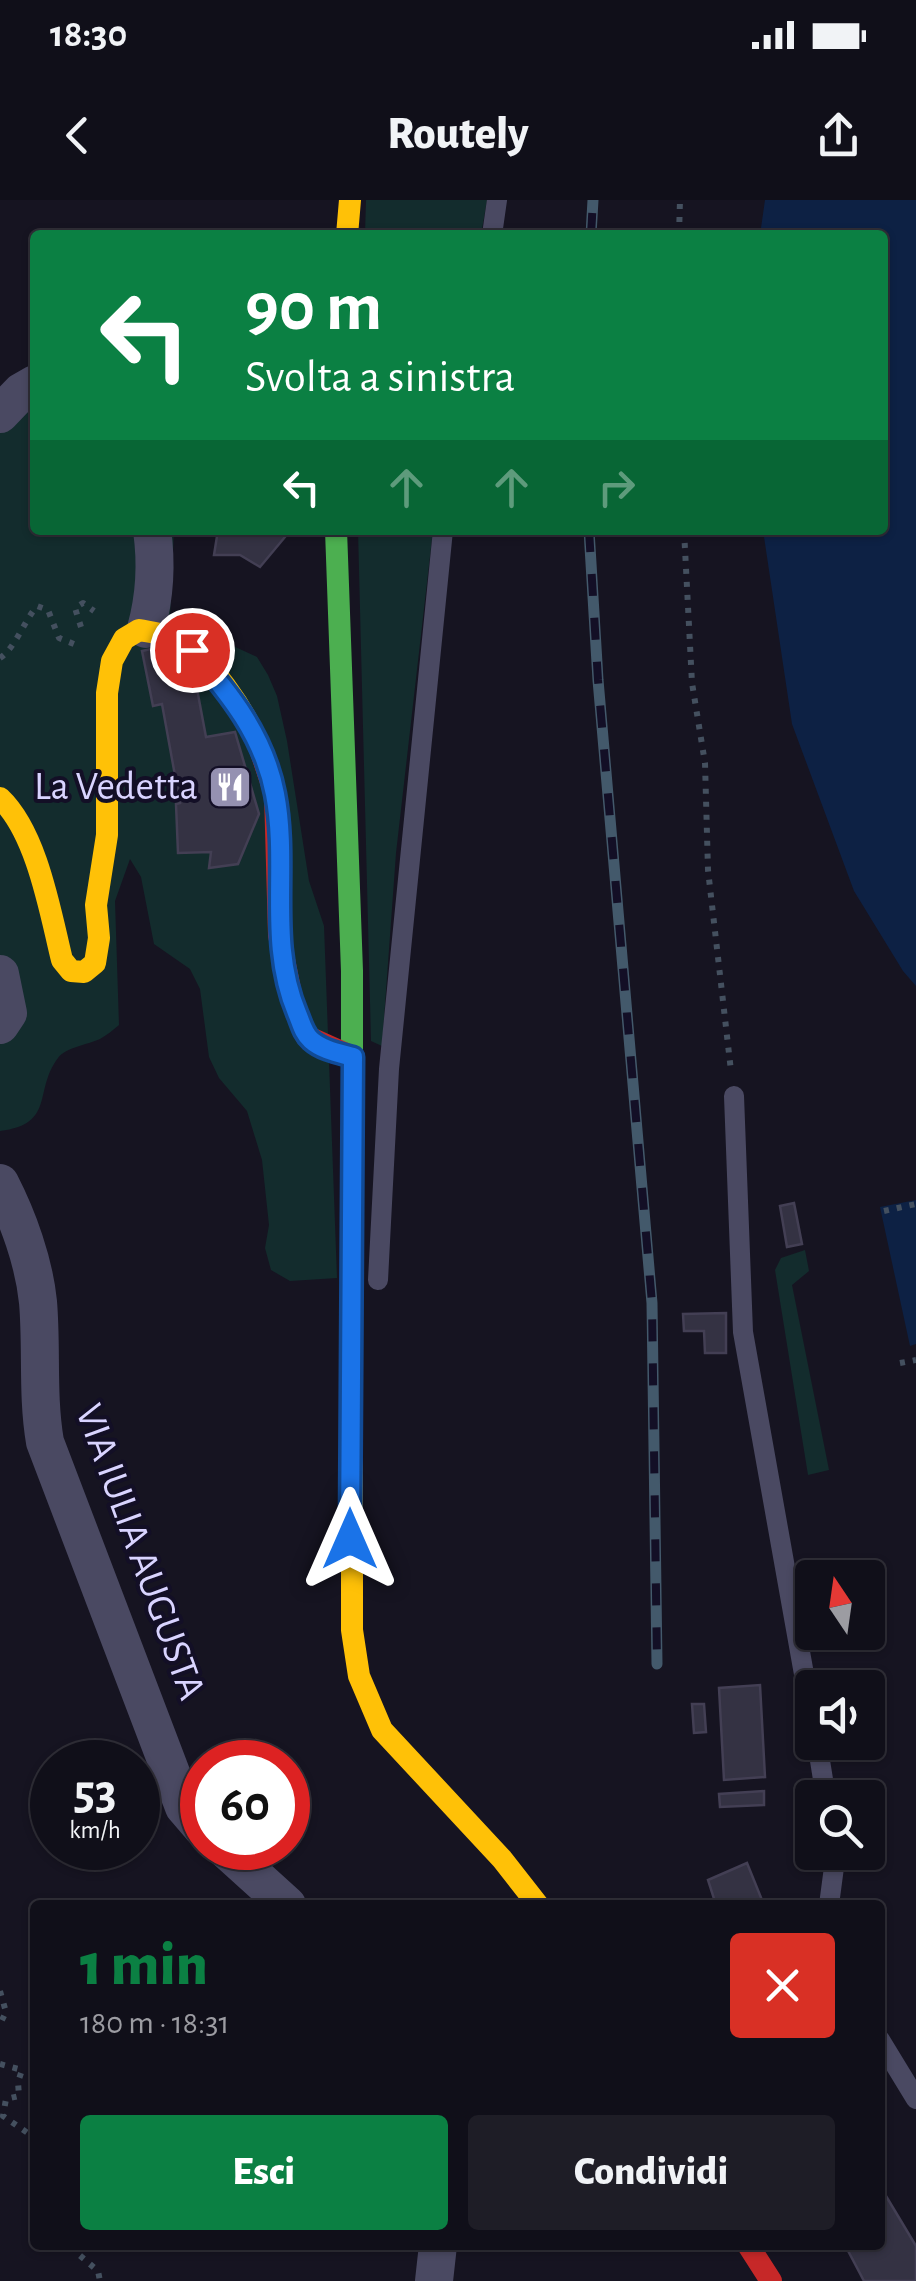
<!DOCTYPE html>
<html lang="it">
<meta charset="utf-8">
<style>
body{margin:0;font-family:"Alegreya Sans",sans-serif;background:#1e1d26;color:#f1f3f6;height:100vh;display:flex;flex-direction:column;font-size:38px;white-space:nowrap}
*{box-sizing:border-box;margin:0}
p{font-size:32px;color:#9c9ca2}
.icon{flex:none;width:55px;height:55px;fill:none;stroke:currentColor;stroke-width:2;stroke-linecap:round;stroke-linejoin:round}
.map{position:relative;flex:1;overflow:hidden}
.side{position:absolute;left:30px;top:1700px;width:855px;height:350px;display:flex;flex-direction:column;background:#100f19;border-radius:10px;box-shadow:0 2px 8px #0004,0 0 0 2px #302f38}
.side>*{flex:none}
.guide{position:absolute;left:30px;top:30px;width:858px;height:305px;border-radius:10px;box-shadow:0 2px 8px #0004,0 0 0 2px #302f38;background:#0b8043;color:#fff;overflow:hidden}
.needle{width:65px;rotate:347deg}
.controls{position:absolute;left:795px;top:1360px;display:grid;gap:20px}
.controls a{display:grid;place-items:center;width:90px;height:90px;border-radius:10px;background:#100f19;box-shadow:0 2px 8px #0004,0 0 0 2px #302f38;font-size:50px}
.speed{position:absolute;left:30px;top:1540px;display:flex;gap:20px;font-size:50px;font-weight:700;text-align:center}
.speed>*{display:grid;place-content:center;width:130px;height:130px;border-radius:50%;background:#100f19;box-shadow:0 2px 8px #0004,0 0 0 2px #302f38;line-height:1}
.speed small{font-size:25px;font-weight:400}
.speed .limit{border:15px solid #d22;background:#fff;color:#111}
.pin{position:absolute;display:grid;place-items:center;width:85px;height:85px;color:#fff;margin:-42px;border:5px solid #fff;border-radius:50%;box-shadow:0 2px 10px #0007}
.me{position:absolute;width:110px;margin:-55px;rotate:0deg;stroke-linejoin:round;filter:drop-shadow(0 0 8px #0008)}
.turn{display:flex;align-items:center;gap:35px;height:210px;padding:0 50px;font-size:45px}
.turn .icon{width:130px;height:130px;stroke-width:2.5}
.turn b{display:block;font-size:70px;line-height:85px}
.lanes{display:flex;align-items:center;height:95px;padding:0 50px;background:#0003;justify-content:center;gap:50px;direction:ltr}
.lanes .off{opacity:.35}
.round{display:grid;place-items:center;flex:none;width:105px;height:105px;border-radius:10px;background:#1e1d26}
.summary{display:flex;align-items:center;justify-content:space-between;height:170px;padding:0 50px}
h1{font-size:60px;font-weight:800;line-height:75px;color:#0b8043}
.primary-button{display:flex;gap:20px;margin-top:auto;padding:20px 50px}
.primary-button a{flex:1;height:115px;border-radius:10px;background:#0b8043;color:#fff;font-size:40px;font-weight:800;line-height:115px;text-align:center}
.primary-button a+a{background:#1e1d26;color:#f1f3f6}
.status{display:flex;justify-content:space-between;align-items:center;height:70px;padding:0 50px;background:#100f19;direction:ltr}
.status svg{height:28px;fill:currentColor}
header{display:flex;justify-content:space-between;align-items:center;height:130px;padding:0 50px;background:#100f19;font-size:45px;font-weight:800}
.map>svg:first-child{display:block}
</style>
<div class="status"><b>18:30</b><svg viewBox="0 0 49 12"><path d="M0 12V9h3v3zM5 12V6h3v6zM10 12V3h3v9zM15 12V0h3v12zM26 1h20v11H26zM47 4h2v5h-2z"/></svg></div>
<header><svg class="icon" aria-label="back" viewBox="0 0 24 24"><path d="M15 5l-7 7 7 7"/></svg>Routely<svg class="icon" aria-label="share" viewBox="0 0 24 24"><path d="M12 15V3M7 8l5-5 5 5M5 13v7h14v-7"/></svg></header>
<div class="map">
<svg width="916" height="2081" viewBox="0 0 916 2081">
<rect width="100%" height="100%" fill="#161421"/>
<g fill="#132c2d">
<path d="M366,0h121l-6,35h-116z"/>
<path d="M35,170v160h139l-4,87 87,40 11,18 9,21 10,45 22,140 15,45 13,352 -47,3 -19,-11 -6,-22 4,-23 -7,-65 -15,-49 -28,-33 -10,-21 -9,-68 -10,-20 -36,-25 -13,-67 -11,-18 -15,42 4,124c-6,5 -12,10 -19,14 -13,6 -34,8 -42,19 -25,33 -2,66 -58,73v-730z"/>
<path d="M358,330h75l-37,323 -14,193 -11,-5z"/>
<path d="M805,1050l4,21 -17,14 37,185 -21,5 -33,-205 6,-12z"/>
</g>
<g fill="#0d2144">
<path d="M765,0h151v786l-13,-15 -49,-80 -62,-167 -29,-194h119v-295h-122z"/>
<path d="M916,1000v144l-6,2 -30,-139z"/>
</g>
<g fill="#343243" stroke="#433f54" stroke-width="2.5">
<path d="M218,330h59l8,7 -25,30 -20,-12h-26z"/>
<path d="M160,447l5,28 34,-7 -2,21 9,48 29,-5 24,82 -21,50 -29,4 2,-16 -33,1 -2,-49 4,-1 -18,-99 -9,2 -11,-55z"/>
<path d="M794,1003l8,41 -15,3 -7,-41z"/>
<path d="M726,1113v40h-21l-1,-22h-20l-1,-17z"/>
<path d="M760,1485l5,92 -41,3 -5,-92z"/>
<path d="M692,1504h12l2,28 -12,1z"/>
<path d="M764,1591v14l-44,2 -1,-13z"/>
<path d="M747,1663l17,42h-48l-8,-25z"/>
<path d="M880,1986l36,60v35h-52l-19,-36h35z"/>
</g>
<g fill="none" stroke-linecap="round" stroke-linejoin="round">
<g stroke="#44505f" stroke-width="6" stroke-dasharray="5 8" stroke-linecap="butt">
<path d="M679,35l1,-35"/>
<path d="M684,330l8,153 13,80 3,107 23,201"/>
<path d="M81,427l-6,-19 8,-5 11,8"/>
<path d="M0,458c16,-11 24,-37 37,-52l11,4 11,28 15,6"/>
<path d="M884,1011l32,-7"/>
<path d="M900,1163l16,-3"/>
<path d="M0,1791l6,21 -6,12"/>
<path d="M0,1864l22,6 -4,12 1,14 -13,3 -3,17 32,22"/>
<path d="M81,2045l-4,8 21,18 2,10"/>
</g>
<g stroke="#4a4962" stroke-width="20">
<path d="M492,35l5,-35"/>
<path d="M734,896l9,236 69,387"/>
<path d="M378,1080l11,-211 54,-539"/>
<path d="M817,1542l9,56"/>
<path d="M829,1705l7,-53"/>
<path d="M880,1840l36,59"/>
</g>
<g stroke="#4a4962" stroke-width="38">
<path d="M0,214l21,-22 14,-8"/>
<path d="M146,429c9,-33 11,-64 6,-99"/>
<path d="M0,774l8,39 -8,12"/>
<path d="M0,983c18,35 34,79 38,119 4,47 -1,93 7,140l139,365 18,21"/>
<path d="M224,1648l63,57"/>
<path d="M434,2081l4,-36"/>
</g>
<path stroke="#4caf50" stroke-width="22" d="M336,330l16,441v350"/>
<g stroke="#ffc107" stroke-width="22">
<path d="M347,35l3,-35"/>
<path d="M0,598c37,35 50,113 62,162l9,11 13,1 11,-9 4,-25 -3,-33 11,-70v-142l5,-32 12,-22 15,-9c10,2 22,3 31,7 39,16 78,77 91,115"/>
<path d="M352,1121v309l7,46 23,54 120,129 36,46"/>
</g>
<g stroke="#c62828" stroke-width="22">
<path d="M261,552l14,42 4,141 14,69 13,32 47,21"/>
<path d="M748,2045l23,36"/>
</g>
<g stroke="#43596b" stroke-width="11">
<g id="rail">
<path d="M591,35l2,-35"/>
<path d="M589,330l9,150 54,623 5,361"/>
</g>
</g>
<use href="#rail" stroke="#130f26" stroke-width="8" stroke-dasharray="22" stroke-linecap="butt"/>
</g>
<g fill="none" stroke-linecap="round" stroke-linejoin="round">
<g stroke="#114b97" stroke-width="25">
<path id="route" d="M192,450c38,44 72,86 83,144 14,73 -8,148 22,219 4,9 6,20 14,27 11,10 28,13 42,17l-3,482"/>
</g>
<use href="#route" stroke="#1a73e8" stroke-width="18"/>
</g>
<defs>
<g id="restaurant-square" transform="scale(2.25)"><rect x="-9" y="-9" width="18" height="18" rx="4" fill="#9591b1" stroke="#130f26"/><path d="M-5-6h1v4h1v-4h1v4h1v-4h1v5L-1.5 .5V6h-2V.5L-5-1ZM5-6V6H3V1.5H1.5Q1.5-4 5-6Z" fill="#fff"/></g>
</defs>
<g fill-rule="evenodd">
<use href="#restaurant-square" x="230" y="587"/>
</g>
<g text-anchor="middle" dominant-baseline="central" stroke-width="8" stroke-linejoin="round" paint-order="stroke">
<g font-size="40" fill="#d9d4ff" stroke="#130f26" text-anchor="end">
<text x="198" y="587">La Vedetta</text>
</g>
<g font-size="40" fill="#d9d4ff" stroke="#130f26">
<text transform="translate(140 1352) rotate(70)">VIA IULIA AUGUSTA</text>
</g>
</g>
</svg>
<div class="controls">
<a><svg class="needle" viewBox="-14 -14 28 28"><path d="M0-13l5 13h-10z" fill="#e53935"/><path d="M0 13l5-13h-10z" fill="#9c9ca2"/></svg></a>
<a><svg class="icon" aria-label="sound" viewBox="0 0 24 24"><path d="M4 9h4l5-4v14l-5-4H4zM17 9q2 3 0 6"/></svg></a>
<a><svg class="icon" aria-label="search" viewBox="0 0 24 24"><circle cx="10" cy="10" r="6"/><path d="M15 15l6 6"/></svg></a>
</div>
<div class="speed"><div>53<small>km/h</small></div><div class="limit">60</div></div>
<div class="pin" style="left:192px;top:450px;background:#d93025"><svg class="icon" aria-label="arrive" viewBox="0 0 24 24"><path d="M6 21V4h12l-3 4 3 4H6"/></svg></div>
<svg class="me" style="left:350px;top:1339px" viewBox="-20 -20 40 40"><path d="M0-17L14 15 0 8-14 15z" fill="#1a73e8" stroke="#fff" stroke-width="4"/></svg>
<div class="guide">
<div class="turn"><svg class="icon" aria-label="left" viewBox="0 0 24 24"><path d="M17 20v-9H6M10 6l-5 5 5 5"/></svg><div><b>90 m</b>Svolta a sinistra</div></div>
<div class="lanes"><svg class="icon" aria-label="left" viewBox="0 0 24 24"><path d="M17 20v-9H6M10 6l-5 5 5 5"/></svg><svg class="icon off" aria-label="ahead" viewBox="0 0 24 24"><path d="M12 20V5M6 11l6-6 6 6"/></svg><svg class="icon off" aria-label="ahead" viewBox="0 0 24 24"><path d="M12 20V5M6 11l6-6 6 6"/></svg><svg class="icon off" aria-label="right" viewBox="0 0 24 24"><path d="M7 20v-9h11M14 6l5 5-5 5"/></svg></div>
</div>
<section class="side">
<div class="summary"><div><h1>1 min</h1><p>180 m · 18:31</p></div><a class="round" style="background:#d93025;color:#fff"><svg class="icon" aria-label="close" viewBox="0 0 24 24"><path d="M6 6l12 12M18 6L6 18"/></svg></a></div>
<div class="primary-button"><a>Esci</a><a>Condividi</a></div>
</section>
</div>
